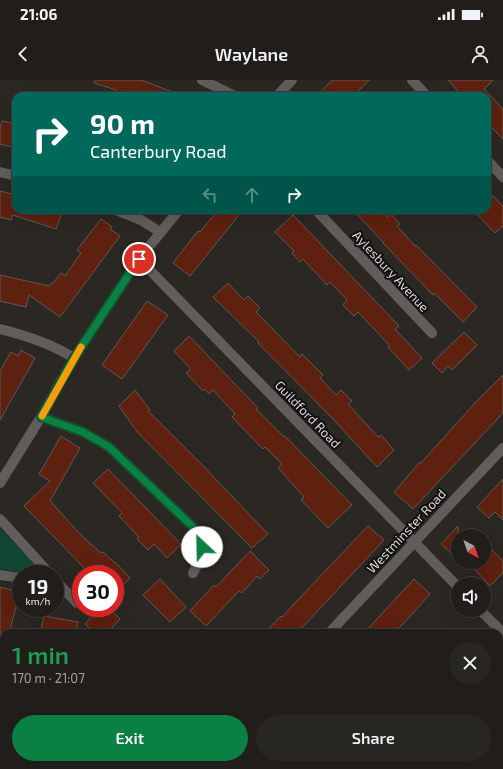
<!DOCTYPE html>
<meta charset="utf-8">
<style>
body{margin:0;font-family:"Exo 2",sans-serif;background:#282623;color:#f1f3f6;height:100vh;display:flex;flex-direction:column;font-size:15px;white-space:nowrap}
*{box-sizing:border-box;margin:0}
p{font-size:13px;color:#a2a2a2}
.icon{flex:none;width:22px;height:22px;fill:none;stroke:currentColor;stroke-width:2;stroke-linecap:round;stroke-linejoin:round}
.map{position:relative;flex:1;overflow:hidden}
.side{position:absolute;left:0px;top:549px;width:503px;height:140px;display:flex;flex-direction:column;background:#201d1a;border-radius:12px 12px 0 0;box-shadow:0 4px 16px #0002,0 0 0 1px #3d3b39}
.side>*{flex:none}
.banner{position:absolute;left:12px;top:12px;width:479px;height:122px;border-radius:12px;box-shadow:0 4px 16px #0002,0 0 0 1px #3d3b39;background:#00695c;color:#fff;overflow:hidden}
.needle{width:26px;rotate:140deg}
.buttons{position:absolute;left:451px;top:449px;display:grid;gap:8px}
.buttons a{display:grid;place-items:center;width:40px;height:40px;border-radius:50%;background:#201d1a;box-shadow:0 4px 16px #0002,0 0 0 1px #3d3b39;font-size:20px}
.speed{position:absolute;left:12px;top:485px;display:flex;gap:8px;font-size:20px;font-weight:700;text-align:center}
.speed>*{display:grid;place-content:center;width:52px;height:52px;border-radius:50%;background:#201d1a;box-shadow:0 4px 16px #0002,0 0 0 1px #3d3b39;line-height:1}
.speed small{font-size:10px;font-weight:400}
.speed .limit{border:6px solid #d22;background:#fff;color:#111}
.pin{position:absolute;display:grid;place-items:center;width:34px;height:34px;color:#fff;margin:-17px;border:2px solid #fff;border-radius:50%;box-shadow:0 1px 4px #0007}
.me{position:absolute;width:44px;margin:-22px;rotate:336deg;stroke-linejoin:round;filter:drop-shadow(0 0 3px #0008)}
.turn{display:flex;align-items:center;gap:14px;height:84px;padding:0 12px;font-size:18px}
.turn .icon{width:52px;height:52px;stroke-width:2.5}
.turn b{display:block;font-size:28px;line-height:34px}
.lanes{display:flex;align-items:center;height:38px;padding:0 12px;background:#0003;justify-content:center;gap:20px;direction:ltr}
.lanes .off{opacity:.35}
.round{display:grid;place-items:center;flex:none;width:42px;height:42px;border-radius:21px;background:#282623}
.headline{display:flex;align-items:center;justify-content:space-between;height:68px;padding:0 12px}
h1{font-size:24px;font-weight:600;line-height:30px;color:#1e9e55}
.action{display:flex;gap:8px;margin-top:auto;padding:8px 12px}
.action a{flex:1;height:46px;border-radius:24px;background:#0b8043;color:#fff;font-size:16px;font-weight:600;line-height:46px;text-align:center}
.action a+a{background:#282623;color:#f1f3f6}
.status{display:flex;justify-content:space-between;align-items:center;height:28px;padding:0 20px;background:#201d1a;direction:ltr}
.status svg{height:11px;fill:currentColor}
header{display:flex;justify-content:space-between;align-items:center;height:52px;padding:0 12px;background:#201d1a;font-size:18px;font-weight:600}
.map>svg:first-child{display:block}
</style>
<div class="status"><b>21:06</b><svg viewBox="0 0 49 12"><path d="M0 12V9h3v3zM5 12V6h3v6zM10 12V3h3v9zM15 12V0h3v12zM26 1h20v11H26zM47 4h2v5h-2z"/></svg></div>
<header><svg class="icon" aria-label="back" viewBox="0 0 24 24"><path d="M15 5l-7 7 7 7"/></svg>Waylane<svg class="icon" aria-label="person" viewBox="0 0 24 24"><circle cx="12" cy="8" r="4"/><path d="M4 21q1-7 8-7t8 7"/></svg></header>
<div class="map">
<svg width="503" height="689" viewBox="0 0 503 689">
<rect width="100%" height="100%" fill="#2b2723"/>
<path fill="#104632" d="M0,449l32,32 2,3 -3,7 -4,2 -27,-4z"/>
<g fill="#5e200f" stroke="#5f5856">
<path d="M95,0h46l42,16h-53l-15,-5 1,-1 -22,-7z"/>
<path d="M332,0h37l-16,16h-36z"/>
<path d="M448,0h45l-9,9 19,20v30l-16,-16v-27h-25z"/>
<path d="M2,41l14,3v24l-16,-4v-14z"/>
<path d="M487,110l16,16v20l-8,7 -22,-23h14z"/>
<path d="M0,111l16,4v15h47l-7,19 -43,-14 -2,5 -11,-3z"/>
<path d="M218,130h25l-53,66 -17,-13 25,-32 2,1z"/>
<path d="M353,130h28l6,7 3,-4 10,11 -3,2 18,20 1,-1 61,62 -14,15 -29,-29 -1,2 -50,-52h1z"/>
<path d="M293,135l106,111 -4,3 27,29 -13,12 -21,-23 2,-1 -32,-34 -4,4 -11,-11 4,-5 -17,-18 -3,3 -24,-26 -3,3 -8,-9 2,-2 -19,-19z"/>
<path d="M101,139l11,8 -2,2 10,7 -60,81 -31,-22 -3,12 -26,-6v-26l49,11 2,-3 1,1 9,-11 4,3 16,-23 -4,-3z"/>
<path d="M228,203l16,17 4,-4 12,12 -4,4 44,45 2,-3 21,21 -3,3 16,17 5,-5 11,11 -4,3 30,33 3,-2 13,15 -17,17 -44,-48 -75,-76 1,-1 -46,-45z"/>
<path d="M147,221l21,14 -46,64 -20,-14z"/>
<path d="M464,252l13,13 -25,25 -4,-4 -6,7 -10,-10z"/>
<path d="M189,256l69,72 -2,1 28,28 1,-1 67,69 -24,23 -27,-28 3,-3 -26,-29 4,-4 -17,-17 -2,2 -31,-32 3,-3 -22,-24 -4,4 -4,-5 -2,2 -17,-18 5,-4 -17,-18z"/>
<path d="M21,270l14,8 -35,62v-49l11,-19 7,4z"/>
<path d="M503,295v38l-90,96 -19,-17 26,-30 1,1 54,-60z"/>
<path d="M135,310l15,20 -2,1 59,59 61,64 -16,14 -114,-115 -19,-27z"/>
<path d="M61,356l19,12 -30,53 32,35 19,17 2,-1 12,11v-1l15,16 -15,15v-19h-25l-66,-68 26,-25 -11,-7z"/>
<path d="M108,389l73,75 -14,14 -13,-14 -6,6 -11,-11 2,-2 -20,-21 3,-3 -29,-30z"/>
<path d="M503,399v41l-8,-8 -6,6 -12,-11z"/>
<path d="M368,446l16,14 -87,93h-33l17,-17 1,1 28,-30z"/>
<path d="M458,446v34l-17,-16z"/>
<path d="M492,470l11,11v12l-13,13 -22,-24h16v-4z"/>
<path d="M250,471l19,19 -9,9 -3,-3 -15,17 -3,-2 -33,35 -16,-15 24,-26 2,2z"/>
<path d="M160,499l26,28 -16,15 -27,-27z"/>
<path d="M414,499l16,15 -27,30 -9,9h-30z"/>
<path d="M0,507l20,5 -11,41h-5v19h-4z"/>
<path d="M99,528h10l11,11 -13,14h-13l-9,-9z"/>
<path d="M44,536l34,6 -2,11h-36z"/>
</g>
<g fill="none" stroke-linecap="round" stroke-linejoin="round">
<g stroke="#605d5c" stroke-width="10">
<path d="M202,0l33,16"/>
<path d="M412,0l15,16"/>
<path d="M277,16l15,-16"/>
<path d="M487,80l16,17"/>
<path d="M0,92l16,4"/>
<path d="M116,130l25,10 19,12"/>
<path d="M316,130l116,123"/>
<path d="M139,179l319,328"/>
<path d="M0,249c25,6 52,15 74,29"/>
<path d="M41,337l42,15 26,15 84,80c15,20 11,26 0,46"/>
<path d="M0,403l41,-66 33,-59 65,-99 40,-49"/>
<path d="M0,439l50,55"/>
<path d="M0,495l21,3"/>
<path d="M55,500l22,23"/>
<path d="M480,530l23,23"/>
<path d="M329,553l174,-185"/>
<path d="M110,689l5,-4"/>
</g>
<g stroke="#807a79" stroke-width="10">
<path d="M499,626l4,-4"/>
<path d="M437,689l4,-4"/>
</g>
</g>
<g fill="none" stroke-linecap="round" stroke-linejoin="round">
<g stroke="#07532c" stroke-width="10">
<path id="route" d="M139,179l-65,99 -33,59 42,15 26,15 84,80 7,9 2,11"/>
</g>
<use href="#route" stroke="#0b8043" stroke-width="7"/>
<path stroke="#f59e0b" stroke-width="7" d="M42,336l39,-69"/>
</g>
<g text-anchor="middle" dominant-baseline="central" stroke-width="4" stroke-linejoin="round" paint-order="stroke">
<g font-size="13" fill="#dddbd8" stroke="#12100e">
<text transform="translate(391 191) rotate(47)">Aylesbury Avenue</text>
<text transform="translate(308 334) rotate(46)">Guildford Road</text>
<text transform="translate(406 451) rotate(-47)">Westminster Road</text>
</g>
</g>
</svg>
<div class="buttons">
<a><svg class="needle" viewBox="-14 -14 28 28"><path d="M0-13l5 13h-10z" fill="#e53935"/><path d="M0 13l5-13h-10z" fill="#a2a2a2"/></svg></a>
<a><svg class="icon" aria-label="sound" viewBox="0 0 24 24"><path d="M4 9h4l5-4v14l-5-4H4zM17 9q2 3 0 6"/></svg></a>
</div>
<div class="speed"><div>19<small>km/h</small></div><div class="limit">30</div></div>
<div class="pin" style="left:139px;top:179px;background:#d93025"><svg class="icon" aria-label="arrive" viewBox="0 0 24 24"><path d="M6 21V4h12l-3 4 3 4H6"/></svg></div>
<svg class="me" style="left:202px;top:467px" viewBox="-20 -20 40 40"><circle r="19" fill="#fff"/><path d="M0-13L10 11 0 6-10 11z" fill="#0b8043"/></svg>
<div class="banner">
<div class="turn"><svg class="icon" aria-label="right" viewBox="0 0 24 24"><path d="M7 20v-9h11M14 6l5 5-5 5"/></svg><div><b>90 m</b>Canterbury Road</div></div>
<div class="lanes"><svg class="icon off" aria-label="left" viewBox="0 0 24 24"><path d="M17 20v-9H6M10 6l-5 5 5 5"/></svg><svg class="icon off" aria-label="ahead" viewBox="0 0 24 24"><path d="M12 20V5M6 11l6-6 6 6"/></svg><svg class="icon" aria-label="right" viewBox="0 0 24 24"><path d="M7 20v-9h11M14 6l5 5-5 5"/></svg></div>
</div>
<section class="side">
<div class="headline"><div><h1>1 min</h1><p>170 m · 21:07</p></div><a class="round"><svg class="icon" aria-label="close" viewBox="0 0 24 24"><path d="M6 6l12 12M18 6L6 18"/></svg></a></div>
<div class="action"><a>Exit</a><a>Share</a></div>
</section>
</div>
